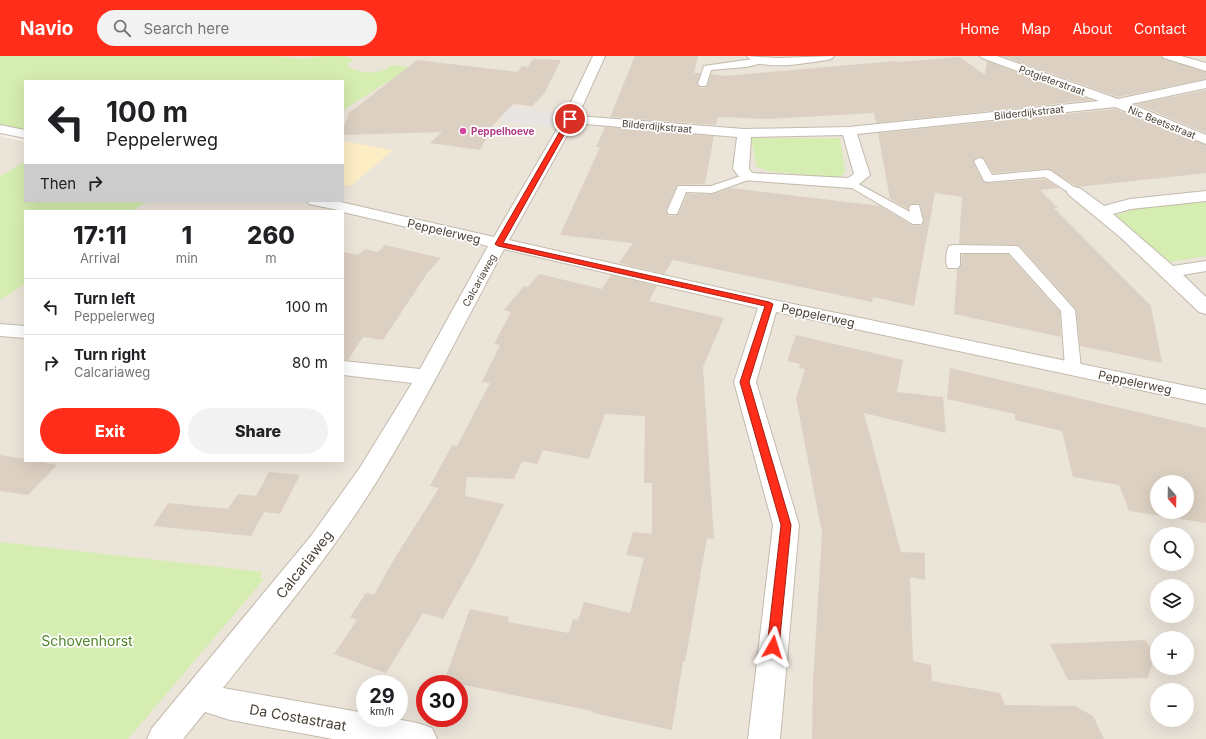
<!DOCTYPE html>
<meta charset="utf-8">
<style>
body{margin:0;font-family:Inter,sans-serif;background:#f2f2f2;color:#202124;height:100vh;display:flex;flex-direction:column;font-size:15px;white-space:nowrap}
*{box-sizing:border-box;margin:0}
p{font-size:13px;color:#757577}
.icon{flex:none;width:22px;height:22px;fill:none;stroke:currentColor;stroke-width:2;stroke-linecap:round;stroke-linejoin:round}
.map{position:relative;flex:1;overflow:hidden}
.side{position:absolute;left:24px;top:154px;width:320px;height:252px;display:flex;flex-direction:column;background:#fff;border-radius:0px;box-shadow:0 4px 16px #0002}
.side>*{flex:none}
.guide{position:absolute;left:24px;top:24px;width:320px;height:122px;border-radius:0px;box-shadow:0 4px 16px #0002;background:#fff;color:#202124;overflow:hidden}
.needle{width:26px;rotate:160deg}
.controls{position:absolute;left:1150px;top:419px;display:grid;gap:8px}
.controls a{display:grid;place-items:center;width:44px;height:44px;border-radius:50%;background:#fff;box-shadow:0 4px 16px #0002;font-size:20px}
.speed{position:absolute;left:356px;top:619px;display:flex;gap:8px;font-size:20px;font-weight:700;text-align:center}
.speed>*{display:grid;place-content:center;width:52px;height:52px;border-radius:50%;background:#fff;box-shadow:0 4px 16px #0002;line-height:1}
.speed small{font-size:10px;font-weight:400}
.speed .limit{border:6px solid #d22;background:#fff;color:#111}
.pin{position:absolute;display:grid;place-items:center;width:34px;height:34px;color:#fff;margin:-17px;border:2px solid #fff;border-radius:50%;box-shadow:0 1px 4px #0007}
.me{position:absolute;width:44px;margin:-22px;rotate:6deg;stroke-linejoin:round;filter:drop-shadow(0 0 3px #0008)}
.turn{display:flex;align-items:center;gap:14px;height:84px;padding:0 16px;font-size:18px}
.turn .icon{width:52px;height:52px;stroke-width:2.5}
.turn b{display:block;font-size:28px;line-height:34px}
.then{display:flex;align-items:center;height:38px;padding:0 16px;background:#0003;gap:8px;font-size:15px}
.eta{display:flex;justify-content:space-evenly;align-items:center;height:68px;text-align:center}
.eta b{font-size:24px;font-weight:800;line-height:28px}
.cta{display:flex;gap:8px;margin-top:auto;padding:8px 16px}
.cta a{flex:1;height:46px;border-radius:24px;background:#ff2d1a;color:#fff;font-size:16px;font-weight:800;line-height:46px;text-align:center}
.cta a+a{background:#f2f2f2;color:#202124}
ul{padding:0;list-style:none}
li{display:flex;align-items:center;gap:12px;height:56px;padding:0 16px;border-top:1px solid #e0e0e0}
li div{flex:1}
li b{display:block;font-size:15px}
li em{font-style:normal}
header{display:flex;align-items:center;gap:24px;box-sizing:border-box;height:56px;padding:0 20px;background:#ff2d1a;color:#fff}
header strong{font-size:19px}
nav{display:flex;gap:22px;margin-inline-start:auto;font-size:14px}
.search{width:280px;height:36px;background:#f2f2f2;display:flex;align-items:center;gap:10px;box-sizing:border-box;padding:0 14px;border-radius:22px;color:#757577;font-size:15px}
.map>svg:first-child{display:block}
</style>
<header>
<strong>Navio</strong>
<div class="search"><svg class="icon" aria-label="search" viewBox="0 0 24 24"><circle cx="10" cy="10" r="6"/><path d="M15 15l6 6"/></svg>Search here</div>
<nav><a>Home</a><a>Map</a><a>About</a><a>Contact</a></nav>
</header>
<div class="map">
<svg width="1206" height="683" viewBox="0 0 1206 683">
<rect width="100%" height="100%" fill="#f7f2eb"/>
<path fill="#ebe4d9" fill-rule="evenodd" d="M219,0h987v683h-1206v-603l25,6v59h318v-120zM25,155h318v250h-318zM1157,426h30v30h-30zM1157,478h30v30h-30zM1157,530h30v30h-30zM1157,582h30v30h-30zM365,628h34v34h-34zM425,628h34v34h-34zM1157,634h30v30h-30z"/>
<g fill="#d6edb1">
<path d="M0,0h275l28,3 19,-3h21l11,3 -6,5 1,4c16,5 29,8 43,-3l19,2 -68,43v-29h-318v49l-25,-5z"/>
<path d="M751,82h89l5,34 -6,6 -71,-7 -11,-4z"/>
<path d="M25,106v39h122l-15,10h-107v73l-25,16v-124z"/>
<path d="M1206,145v55l-36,6 -54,-46 21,-8z"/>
<path d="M0,486l263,30 -4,6 5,1 -136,160h-128z"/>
</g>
<path fill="#fcedc5" d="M343,85l50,9 -42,36 -8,-1z"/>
<path fill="#e8e5e2" d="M468,46l101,13 -8,13 -61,-7 3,-3 -41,-7z"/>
<g fill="#dcd0c2" fill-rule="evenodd">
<path d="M635,0h63l-4,17h6l-3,11 3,4 7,-1 4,-13 14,2 170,-15 2,1 63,-5 25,18 2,-14 105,39 -216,23 -2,-10 -105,6 -51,-2 -2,8 -106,-8z"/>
<path d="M1001,0h159l4,3 42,13v7l-88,18z"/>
<path d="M533,3l28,1 -17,34 -12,12 -19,-2 -19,20 -14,26 -50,-7 12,-11 -99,3v-5l6,-17 68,-53 101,12 4,-6 6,1z"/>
<path d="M1206,34v43l-70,-29z"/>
<path d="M1115,53l91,36v28l-128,14 -31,-18 -54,4 -10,-15 -5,-1 -5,5 11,20 4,1 57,-4 15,9 -20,2 18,18h-4l97,98 11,57 -82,-17 -4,-37 -57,-64 -60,-1 3,-47 -27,-4 -21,113 -41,-9 -1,5 -199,-42 -9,14 -45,-11 14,-20 -73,-8 40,-88h-4l9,-20 109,9 -9,48 -28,1 -11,25 3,6 9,-1 9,-21h25l19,-6 149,18 32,19 9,1 3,-5 -4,-17h-9l-3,5 -18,-10 -12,-66z"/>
<path d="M385,189l56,13 -13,14 -45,68 -20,-3 -15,23h-5v-108l15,3 7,-6 13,3z"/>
<path d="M962,198h46l52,58 1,25 -107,-23 3,-44 4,-4z"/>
<path d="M539,218l63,15 9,-14 46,11 -8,15 75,17 -21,49 11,172 -7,-1 -22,124 -2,-1 -11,69 -79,-17v-2l-149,-30 26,-72 39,8 -1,5 61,11 4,-14 5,1 6,-18 46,11 14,-55 -18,-3 7,-23 19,2v-51h-8l1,-67 -40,-2 -16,45 -46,-9 -6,14 -15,-3 -8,18 -47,-2 -2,19 39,8 -28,56 -33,59 -20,-6 -37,60 -52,-19 23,-34 -7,-3 16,-24 8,2 19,-34 46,-73 -9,-2 22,-41 5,1 33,-63 -8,-1 18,-37 -6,-1 17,-32 -7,-2 20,-24 4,1z"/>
<path d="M796,279l107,25 -6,32 46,5 3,36 -82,-20 37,139 24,1v27l-15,-3 3,84 18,4 1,16 68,12 5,12 70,1 18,10 11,23h-292l1,-58 9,-148 -26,-135 9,-29 -6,-1 1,-4 -13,-3z"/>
<path d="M950,312l256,60v95l-77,-12 -10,-26 -46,-8 -11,-46 -47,-11v-6l-68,-15zM1157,426h30v30h-30z"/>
<path d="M0,399l25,4v2h11l21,4 -29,30 -28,-4z"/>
<path d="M269,416l31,3 -20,39 -16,-2 -13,24 -98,-10 15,-23 60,6 10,-15 18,2z"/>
<path d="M1145,584l10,14 -7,24 -80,2 -18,-36z"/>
</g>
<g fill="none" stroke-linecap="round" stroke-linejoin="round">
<g stroke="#c3baac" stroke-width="2">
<g id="lane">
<path d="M760,2l3,1 1,2 -1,2 -17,4 -35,3 -5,16h-6l-2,-2 6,-18z"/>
<path d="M979,102l4,1 9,16 55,-5 4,1 30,21 -2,2h-8l-26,-17 -57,5 -4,-1 -10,-20z"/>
<path d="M747,118l4,1 2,2 -2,2 -39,14 -26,-1 -9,22h-8l-2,-3 11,-25h33z"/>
<path d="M851,124l59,32 -1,-4 2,-3h8l4,16 -2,3h-8l-66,-39 -2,-2 2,-2z"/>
<path d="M954,189l64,1 57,64 6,58 -3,4 -5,1 -5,-1 -3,-4 -4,-57 -52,-58h-49v12l-2,3h-10c-3,-5 -2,-17 1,-22z"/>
</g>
</g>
<g stroke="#c3baac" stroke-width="2">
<g id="street">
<path d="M593,0h12l-27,60 166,13 105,-2 250,-26 -117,-43 -2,-2h17l121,43 88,-19v8l-75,16 75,31v9l-91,-37 -258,27 13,41 -13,11 -6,2 -109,-8 -9,-11 4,-32 -163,-14 -65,117 260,59 437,91v14l-430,-92 -20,70 43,143 -19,214h-32l25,-214 -39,-143 24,-74 -254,-59c-41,78 -81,157 -127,232 -45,73 -101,139 -154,207l142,25v5c23,0 46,1 67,10l5,11h-104l-103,-19 -25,-8 -22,27h-36l5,-11 159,-192 48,-67 53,-86 -69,-8v-14l77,8 68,-123 -145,-34v-1l-34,-7 -2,-3h29l158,36 69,-118zM843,79l11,39 -6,4 -96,-5 -3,-4 2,-32z"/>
<path d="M747,0l30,2 57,-2 -2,2 -4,2c-18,2 -69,13 -81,-4z"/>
<path d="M1162,0h19l25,7v8l-42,-13z"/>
<path d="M0,69l25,5v8l-25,-5z"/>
<path d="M1075,131l6,2 23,17 26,-7 76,-8v10l-75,8 -18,5 60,52 33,-5v10l-23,4 23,22v17l-7,-2 -79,-75 -51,-42 -2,-3 2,-3z"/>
<path d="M0,268l25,2v12l-25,-2z"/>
</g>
</g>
<use href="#lane" fill="#fff" fill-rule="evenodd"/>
<use href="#street" fill="#fff" fill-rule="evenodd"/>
</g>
<path fill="#ff2d1a" stroke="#a61d11" d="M570,61l3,2 -70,124 266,59 4,2 -24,78 42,143 -12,122 -1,4 -5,2 -4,-2 -2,-4 14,-122 -41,-143 25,-76 -267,-60 -3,-2 72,-125z"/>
<circle fill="#d1479c" stroke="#fff" stroke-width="1.5" cx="463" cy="75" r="4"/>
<g text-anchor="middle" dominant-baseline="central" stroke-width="3.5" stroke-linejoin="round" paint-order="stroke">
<g font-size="10" fill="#4c4338" stroke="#fff">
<text transform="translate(1052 24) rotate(20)">Potgieterstraat</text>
<text transform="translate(1029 56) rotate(-6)">Bilderdijkstraat</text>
<text transform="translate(1162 66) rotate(22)">Nic Beetsstraat</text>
<text transform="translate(657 70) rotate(5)">Bilderdijkstraat</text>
<text transform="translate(479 224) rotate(-61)">Calcariaweg</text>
</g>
<g font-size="10" font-weight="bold" fill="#b23c85" stroke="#fff" text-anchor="start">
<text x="471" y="75">Peppelhoeve</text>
</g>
<g font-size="12" fill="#4c4338" stroke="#fff">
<text transform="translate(444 175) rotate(13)">Peppelerweg</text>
<text transform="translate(818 259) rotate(12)">Peppelerweg</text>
<text transform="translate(1135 326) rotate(12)">Peppelerweg</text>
</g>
<g font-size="14" fill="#4c4338" stroke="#fff">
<text transform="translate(304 508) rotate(-52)">Calcariaweg</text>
<text transform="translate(298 661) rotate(10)">Da Costastraat</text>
</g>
<g font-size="14" fill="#4f8424" stroke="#fff">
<text x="87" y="584">Schovenhorst</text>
</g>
</g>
</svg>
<div class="controls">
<a><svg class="needle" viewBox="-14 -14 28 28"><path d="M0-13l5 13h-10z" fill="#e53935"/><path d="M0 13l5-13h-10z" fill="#757577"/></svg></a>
<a><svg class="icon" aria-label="search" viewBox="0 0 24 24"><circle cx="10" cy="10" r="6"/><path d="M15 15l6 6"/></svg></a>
<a><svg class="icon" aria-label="layers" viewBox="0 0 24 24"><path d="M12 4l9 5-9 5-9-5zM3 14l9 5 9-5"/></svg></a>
<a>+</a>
<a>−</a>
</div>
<div class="speed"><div>29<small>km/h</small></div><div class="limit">30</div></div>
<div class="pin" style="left:570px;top:63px;background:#d93025"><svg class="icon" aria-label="arrive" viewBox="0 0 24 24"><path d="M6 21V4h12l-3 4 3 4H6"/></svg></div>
<svg class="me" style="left:773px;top:591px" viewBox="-20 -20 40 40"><path d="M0-17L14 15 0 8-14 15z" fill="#ff2d1a" stroke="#fff" stroke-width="4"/></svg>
<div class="guide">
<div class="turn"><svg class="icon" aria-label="left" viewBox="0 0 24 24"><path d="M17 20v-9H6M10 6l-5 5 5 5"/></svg><div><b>100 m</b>Peppelerweg</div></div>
<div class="then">Then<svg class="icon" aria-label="right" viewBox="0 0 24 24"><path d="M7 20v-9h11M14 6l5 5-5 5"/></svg></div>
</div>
<section class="side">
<div class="eta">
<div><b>17:11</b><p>Arrival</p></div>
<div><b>1</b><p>min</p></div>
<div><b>260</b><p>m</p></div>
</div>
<ul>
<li><svg class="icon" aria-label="left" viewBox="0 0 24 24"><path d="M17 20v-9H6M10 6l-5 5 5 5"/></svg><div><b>Turn left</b><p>Peppelerweg</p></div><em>100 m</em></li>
<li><svg class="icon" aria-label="right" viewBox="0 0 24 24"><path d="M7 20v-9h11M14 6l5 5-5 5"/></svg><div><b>Turn right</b><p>Calcariaweg</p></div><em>80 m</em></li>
</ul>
<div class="cta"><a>Exit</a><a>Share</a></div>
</section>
</div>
